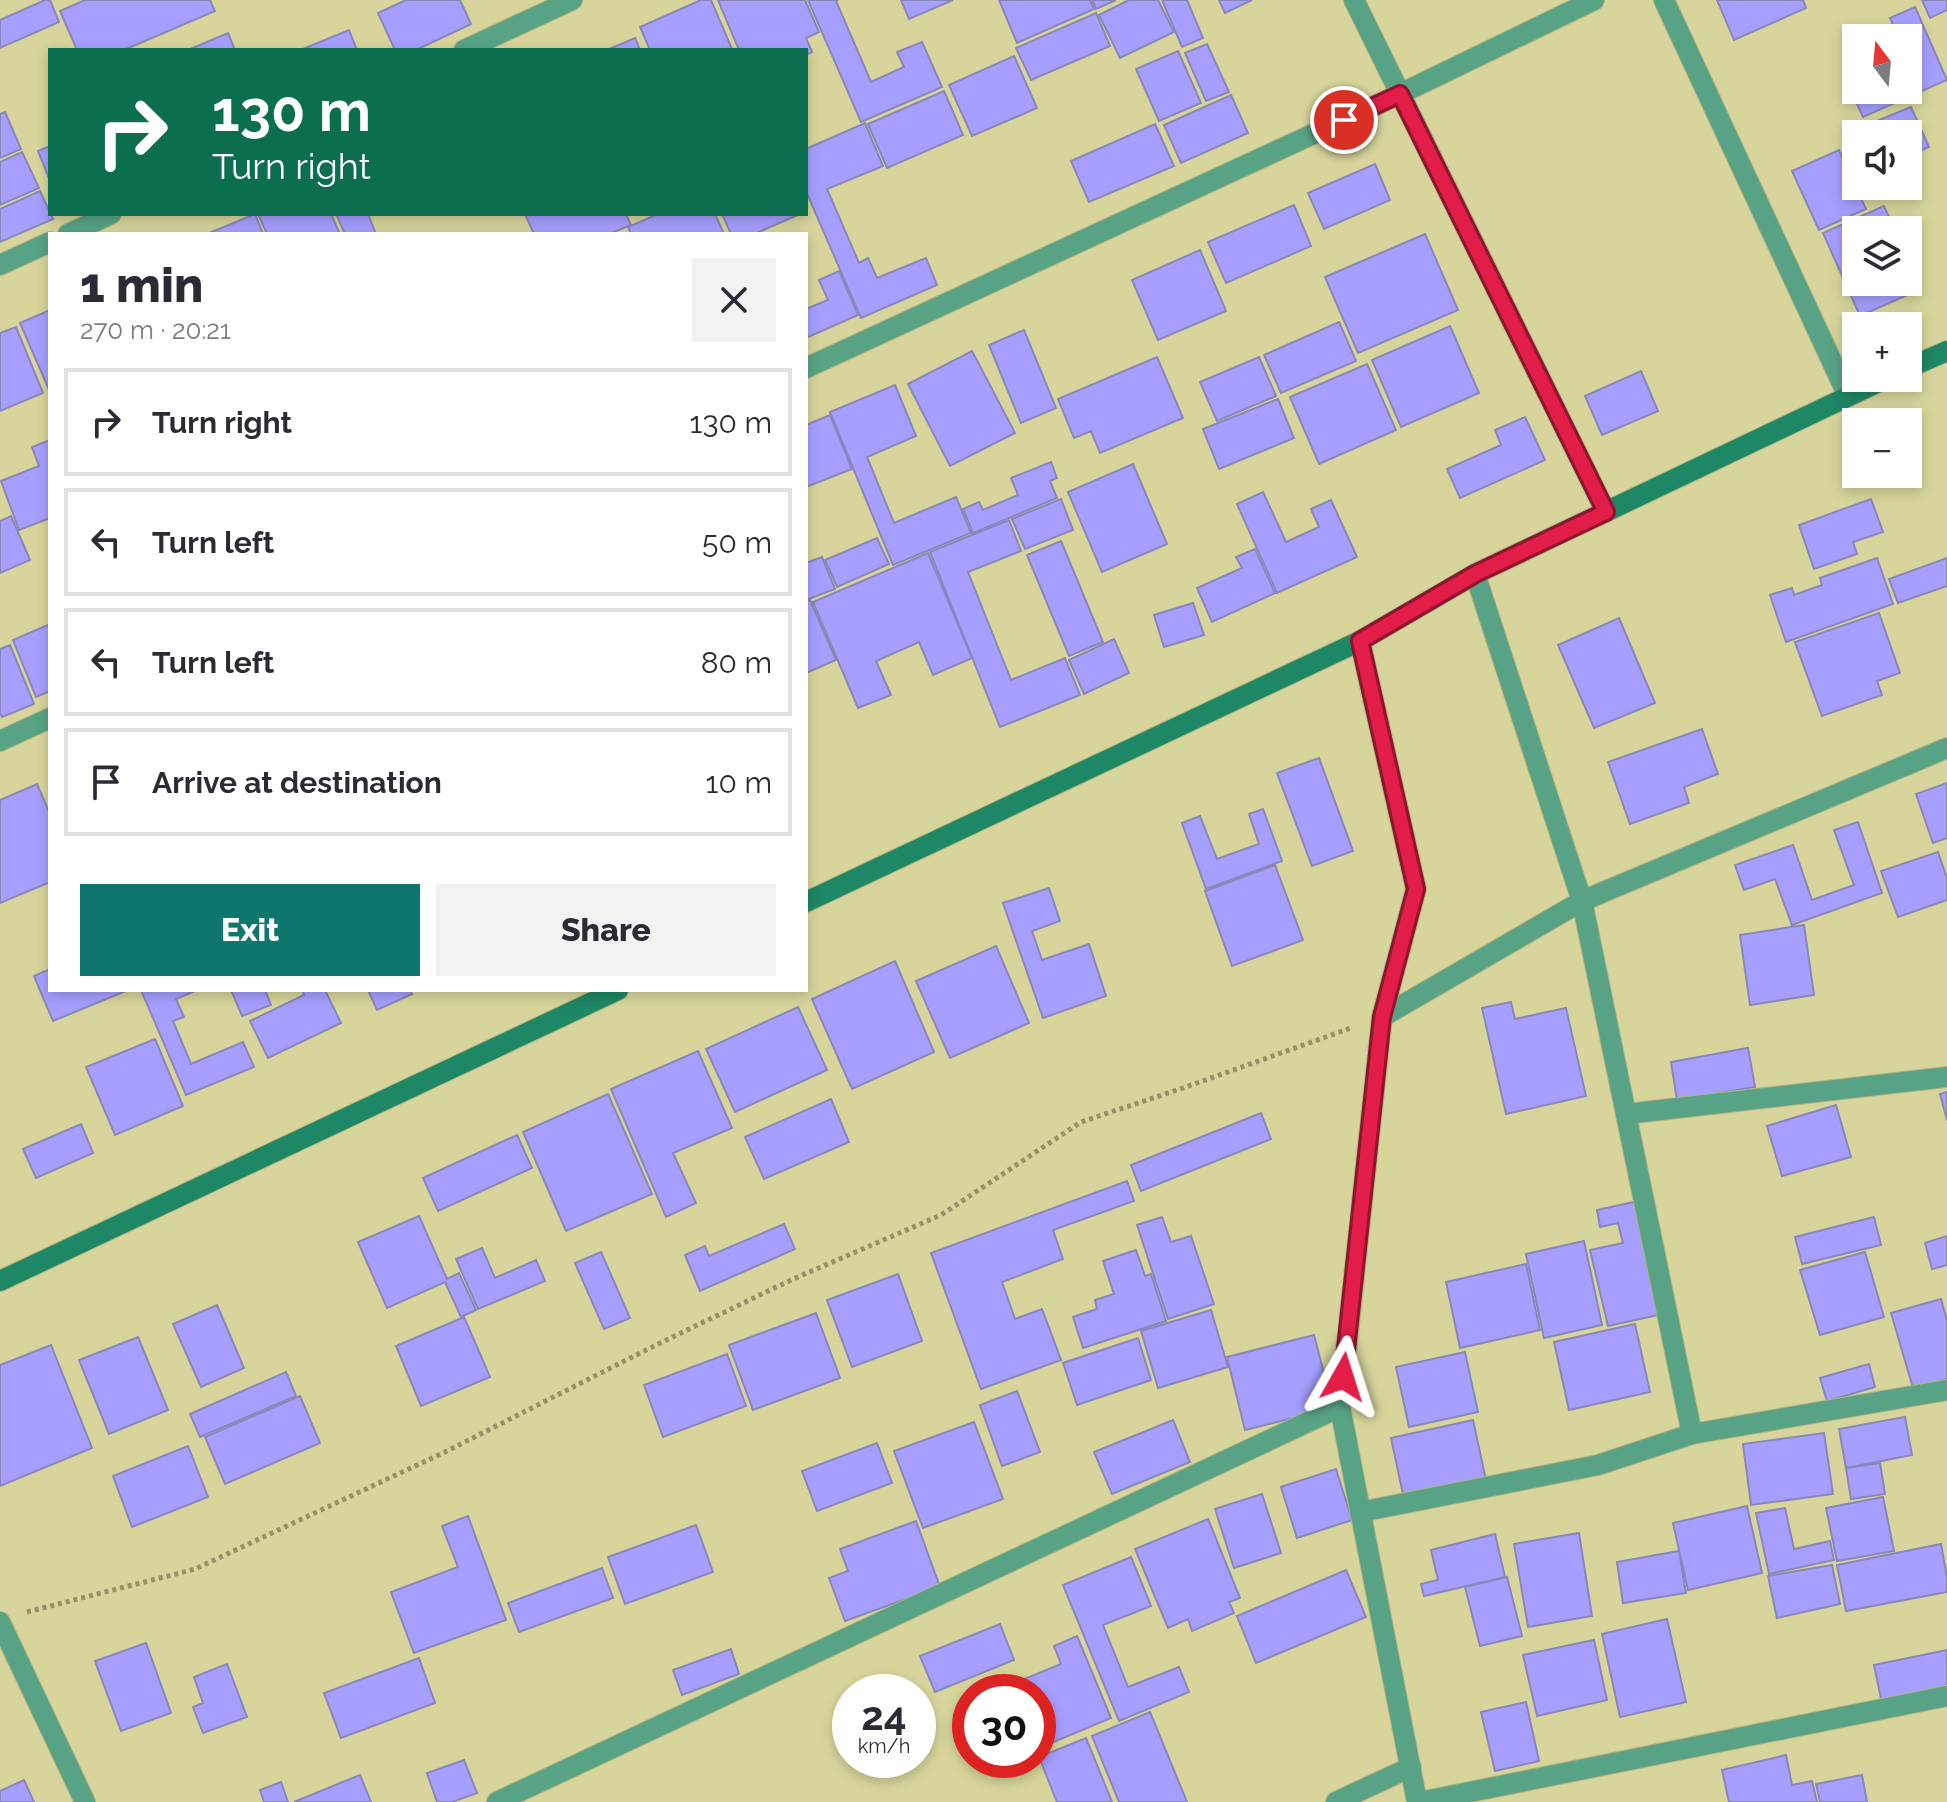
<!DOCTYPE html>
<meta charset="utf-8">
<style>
body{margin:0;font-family:Raleway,sans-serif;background:#f2f2f3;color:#2b2b33;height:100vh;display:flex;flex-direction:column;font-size:30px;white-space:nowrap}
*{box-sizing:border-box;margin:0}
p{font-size:26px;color:#7c7c81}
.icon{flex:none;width:44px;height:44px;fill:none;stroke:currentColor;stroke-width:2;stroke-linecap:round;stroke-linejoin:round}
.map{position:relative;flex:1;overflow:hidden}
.sheet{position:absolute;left:48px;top:232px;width:760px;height:760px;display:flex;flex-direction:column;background:#fff;border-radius:0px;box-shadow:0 4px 12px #0003}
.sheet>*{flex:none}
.guide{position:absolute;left:48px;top:48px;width:760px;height:168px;border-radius:0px;box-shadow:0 4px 12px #0003;background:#0b6e4f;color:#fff;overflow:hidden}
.needle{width:52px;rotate:344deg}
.tools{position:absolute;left:1842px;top:24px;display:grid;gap:16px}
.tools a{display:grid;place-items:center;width:80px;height:80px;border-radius:0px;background:#fff;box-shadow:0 4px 12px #0003;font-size:40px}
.speed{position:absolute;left:832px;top:1674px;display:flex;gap:16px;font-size:40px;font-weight:700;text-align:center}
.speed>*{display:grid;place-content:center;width:104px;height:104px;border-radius:50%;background:#fff;box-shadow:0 4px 12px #0003;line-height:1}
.speed small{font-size:20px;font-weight:400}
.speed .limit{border:12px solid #d22;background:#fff;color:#111}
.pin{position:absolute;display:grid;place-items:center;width:68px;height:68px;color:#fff;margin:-34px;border:4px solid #fff;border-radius:50%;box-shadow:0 2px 8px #0007}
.me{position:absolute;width:88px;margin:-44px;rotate:6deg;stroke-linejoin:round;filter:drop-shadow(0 0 6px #0008)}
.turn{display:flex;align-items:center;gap:28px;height:168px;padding:0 32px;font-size:36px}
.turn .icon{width:104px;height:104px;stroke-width:2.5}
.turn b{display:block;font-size:56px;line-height:68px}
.round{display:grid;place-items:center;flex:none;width:84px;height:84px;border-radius:0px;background:#f2f2f3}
.headline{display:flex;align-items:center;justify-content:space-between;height:136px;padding:0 32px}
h1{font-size:48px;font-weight:800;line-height:60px}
.cta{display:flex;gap:16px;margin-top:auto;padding:16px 32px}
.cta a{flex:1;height:92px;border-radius:0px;background:#0f766e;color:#fff;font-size:32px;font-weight:800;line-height:92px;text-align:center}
.cta a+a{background:#f2f2f3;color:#2b2b33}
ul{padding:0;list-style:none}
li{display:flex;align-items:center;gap:24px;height:108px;margin:0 16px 12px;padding:0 16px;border:4px solid #e1e1e2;border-radius:0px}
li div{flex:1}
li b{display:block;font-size:30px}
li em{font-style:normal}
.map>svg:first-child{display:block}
</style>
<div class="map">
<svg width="1947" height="1802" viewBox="0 0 1947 1802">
<rect width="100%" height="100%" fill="#d7d59b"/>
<g fill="#a69fff" stroke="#8987ba" stroke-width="2">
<path d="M45,0h5l9,22 -59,26v-28z"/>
<path d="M85,0h125l5,11 -91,39h-47l-17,-39z"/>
<path d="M406,0h54l11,24 -55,26h-21l-17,-37z"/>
<path d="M701,0h10l21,49 -82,1 -10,-23z"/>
<path d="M718,0h87l14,32 -13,6 6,14 -6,3v-5h-67z"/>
<path d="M808,0h30l-2,1 35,81 33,-15 -7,-15 25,-10 20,45 -81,35z"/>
<path d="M901,0h52l-44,19z"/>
<path d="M999,0h91l4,9 -77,34z"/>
<path d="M1092,0h24l-20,9z"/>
<path d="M1129,0h29l16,32 -54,26 -21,-43z"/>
<path d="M1162,0h25l16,38 -21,9z"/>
<path d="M1219,0h33l-27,13z"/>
<path d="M1717,0h86l3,8 -72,32z"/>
<path d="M1922,0h25v10l-17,8z"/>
<path d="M1915,7l32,73 -84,37 -18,-39 11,-4v16h52v-18l5,-2 -5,-11v-21h-9l-9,-20z"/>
<path d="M1096,13l14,33 -79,34 -15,-32z"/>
<path d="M349,30l8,20h-54v-1z"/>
<path d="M228,33l7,17h-47z"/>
<path d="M635,38l5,12h-33z"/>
<path d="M1207,44l22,48 -23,9 -21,-48z"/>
<path d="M1178,51l23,52 -42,18 -23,-52z"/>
<path d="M1014,56l23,52 -65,28 -23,-51z"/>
<path d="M944,91l19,44 -76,33 -19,-44z"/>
<path d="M1231,95l17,38 -67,30 -17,-38z"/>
<path d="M1911,107l18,40 -21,9v-22h-28l-6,-12z"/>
<path d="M5,112l16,37 -21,9v-44z"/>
<path d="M865,123l18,43 -56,23 32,74 9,-5 9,20 49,-20 11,27 -76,33 -55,-127v-42z"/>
<path d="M1155,124l19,42 -85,36 -18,-41z"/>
<path d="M50,146v35l-12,-30z"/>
<path d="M1839,150l27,59 -47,21 -27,-59z"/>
<path d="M22,152l17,36 -39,17v-43z"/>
<path d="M1375,164l15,36 -66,29 -16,-36z"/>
<path d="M40,191l13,28 -53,23v-33z"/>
<path d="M1294,205l17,41 -85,37 -18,-41z"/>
<path d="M1884,206l11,24h-39v52h52v-22l13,29 -61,27 -37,-83z"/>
<path d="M255,214l8,20h-56z"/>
<path d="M258,214h73l9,20h-73z"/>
<path d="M336,214h32l8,20h-31z"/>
<path d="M525,214h101l5,11 -22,9h-75z"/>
<path d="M658,214h57l9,20h-93l-3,-7z"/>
<path d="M722,214h78l-41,18 1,2h-29z"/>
<path d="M1425,234l33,76 -100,43 -33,-76z"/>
<path d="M1200,250l26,61 -68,29 -26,-60z"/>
<path d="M839,271l19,44 -52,23v-29l22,-9 -9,-20z"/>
<path d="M50,310v82l-30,-69z"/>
<path d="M1339,322l17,39 -75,32 -17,-38z"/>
<path d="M1450,326l29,67 -78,34 -29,-67z"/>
<path d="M16,327l27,66 -43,18v-78z"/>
<path d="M1024,330l32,78 -35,15 -32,-78z"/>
<path d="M972,351l43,82 -65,33 -42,-82z"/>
<path d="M1157,357l26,61 -83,35 -9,-22 -17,7 -16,-39z"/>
<path d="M1259,357l17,39 -59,25 -17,-39z"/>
<path d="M1367,364l29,66 -77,34 -29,-67z"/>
<path d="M1641,371l17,40 -56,24 -17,-39z"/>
<path d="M895,385l21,51 -49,21 27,66 62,-26 15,36 -78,32 -63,-153z"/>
<path d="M1278,399l16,39 -75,31 -16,-40z"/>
<path d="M830,415l22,54 -46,18v-62z"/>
<path d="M1525,417l20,43 -85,38 -13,-29 54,-24 -6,-15z"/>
<path d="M50,440v78l-31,12 -18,-49 38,-15 -7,-19z"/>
<path d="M1051,462l6,16 -7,3 7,17 -84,35 -10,-24 16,-7 4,8 35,-15 -7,-17z"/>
<path d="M1133,464l34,80 -65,28 -34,-80z"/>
<path d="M1263,492l23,50 33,-15 -8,-18 20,-9 26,57 -80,36 -40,-89z"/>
<path d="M1061,499l12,31 -48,19 -13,-30z"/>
<path d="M1871,499l12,33 -30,10 4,12 -43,15 -15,-44z"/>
<path d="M11,516l19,44 -30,13v-52z"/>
<path d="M1009,520l12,31 -53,21 43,108 54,-22 15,37 -80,32 -70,-175z"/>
<path d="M877,538l12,26 -52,23 -12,-27z"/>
<path d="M1061,541l42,101 -34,14 -42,-101z"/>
<path d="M1255,549l20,44 -63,29 -15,-34 45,-20 -6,-11z"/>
<path d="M928,553l44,105 -39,17 -14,-33 -43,19 15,34 -33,13 -45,-106z"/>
<path d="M822,557l13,32 -29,11v-37z"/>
<path d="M1877,558l16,46 -107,38 -16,-47 22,-7 2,7 28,-10 -2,-7z"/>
<path d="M1947,558v28l-49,17 -9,-24z"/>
<path d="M810,600l26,60 -30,13v-71z"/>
<path d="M1193,603l11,32 -40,12 -10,-32z"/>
<path d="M1879,613l21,60 -23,8 5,14 -60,21 -27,-74z"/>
<path d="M1619,618l36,85 -61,25 -36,-83z"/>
<path d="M50,624v67l-14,6 -23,-57z"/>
<path d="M1114,639l15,34 -45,21 -15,-34z"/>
<path d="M10,645l24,59 -32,13 -2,-4v-64z"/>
<path d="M1702,729l16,45 -34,13 5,16 -59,21 -22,-62z"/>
<path d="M1319,758l34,93 -41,15 -35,-93z"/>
<path d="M1947,783v55l-14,5 -17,-49z"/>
<path d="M37,784l13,30v68l-50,21v-103z"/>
<path d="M1263,809l19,52 -76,28 -24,-66 18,-7 17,43 42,-15 -10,-30z"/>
<path d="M1858,822l24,71 -90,32 -17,-46 -31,11 -9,-25 58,-20 19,55 42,-15 -20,-55z"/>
<path d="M1938,852l9,26v22l-49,17 -17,-46z"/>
<path d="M1275,865l28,75 -71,26 -27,-75z"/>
<path d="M1049,888l11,33 -28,10 10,29 47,-16 17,52 -63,22 -40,-115z"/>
<path d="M1804,925l10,70 -64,10 -10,-70z"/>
<path d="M996,946l33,77 -79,35 -34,-77z"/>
<path d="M895,961l39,91 -82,37 -40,-90z"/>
<path d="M50,969v21h78l-75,31 -19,-45z"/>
<path d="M141,990h56l-21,9 8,18 -11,4 18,43 52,-22 11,25 -68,28z"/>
<path d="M231,990h34l6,15 -29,11z"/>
<path d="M302,990h23l16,33 -73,35 -18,-37 54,-26z"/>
<path d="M368,990h42l2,4 -35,16z"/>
<path d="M1511,1002l4,17 51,-11 20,88 -80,18 -24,-106z"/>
<path d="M798,1007l29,63 -92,42 -29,-63z"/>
<path d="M155,1039l28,67 -68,29 -29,-68z"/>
<path d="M1748,1048l7,39 -78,13 -6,-38z"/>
<path d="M698,1051l34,77 -59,25 23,50 -30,14 -55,-128z"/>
<path d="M1947,1092v28l-7,-26z"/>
<path d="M608,1094l44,100 -86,37 -43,-99z"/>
<path d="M831,1099l18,43 -85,37 -19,-42z"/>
<path d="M1836,1105l15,52 -69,19 -15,-50z"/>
<path d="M1261,1113l10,26 -130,52 -10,-26z"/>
<path d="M81,1124l12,29 -57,25 -13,-29z"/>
<path d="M517,1135l15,33 -94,43 -15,-33z"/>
<path d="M1127,1181l7,20 -81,29 10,29 -61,23 13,37 27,-10 19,51 -80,29 -50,-136z"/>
<path d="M1634,1202l24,113 -50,11 -18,-76 33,-7 -5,-20 -18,4 -3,-17z"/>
<path d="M419,1216l28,63 12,-6 17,37 -15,7 -16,-35 -58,26 -29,-66z"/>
<path d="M1162,1217l9,25 20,-6 23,68 -46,15 -31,-94z"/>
<path d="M1874,1217l7,28 -79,19 -7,-27z"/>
<path d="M784,1224l11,25 -95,42 -15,-36 20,-9 4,10z"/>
<path d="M1947,1236v29l-15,4 -7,-26z"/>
<path d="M1584,1241l18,84 -58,13 -18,-84z"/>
<path d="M482,1248l13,30 41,-18 9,21 -67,28 -22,-50z"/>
<path d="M1136,1250l9,26 6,-2 15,47 -83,27 -10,-31 24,-8 -2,-9 19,-6 -11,-33z"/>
<path d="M601,1252l29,66 -26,11 -29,-66z"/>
<path d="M1865,1252l19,65 -64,18 -20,-65z"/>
<path d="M1526,1264l14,66 -80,18 -14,-66z"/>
<path d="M898,1274l24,67 -70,26 -25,-67z"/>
<path d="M1941,1299l6,21v59l-34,9 -22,-75z"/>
<path d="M217,1305l27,63 -43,19 -28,-63z"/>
<path d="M1211,1310l17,57 -70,21 -17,-57z"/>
<path d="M816,1313l24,65 -87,32 -24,-65z"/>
<path d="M464,1317l26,60 -69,29 -25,-60z"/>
<path d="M1635,1324l15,68 -81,18 -15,-68z"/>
<path d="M1314,1335l19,73 -88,22 -18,-73z"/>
<path d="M138,1337l30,73 -59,24 -30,-74z"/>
<path d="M1138,1338l13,42 -74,25 -14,-42z"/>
<path d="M51,1345l41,103 -92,38v-121z"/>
<path d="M1465,1352l13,60 -69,15 -13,-60z"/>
<path d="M727,1354l19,52 -83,31 -19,-52z"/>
<path d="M1869,1364l6,23 -48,14 -7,-23z"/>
<path d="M286,1372l10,24 -96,41 -10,-23z"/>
<path d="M1017,1391l23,61 -38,14 -22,-61z"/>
<path d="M300,1396l20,47 -95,41 -20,-47z"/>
<path d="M1905,1417l7,38 -66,13 -7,-39z"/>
<path d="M1173,1420l17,42 -78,32 -18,-42z"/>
<path d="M1473,1420l13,60 -82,19 -13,-61z"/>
<path d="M974,1422l29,77 -80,29 -29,-77z"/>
<path d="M1824,1433l9,61 -82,11 -8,-61z"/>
<path d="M877,1443l15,40 -75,28 -15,-40z"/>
<path d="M188,1446l20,51 -76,30 -19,-51z"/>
<path d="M1880,1463l5,31 -34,5 -5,-31z"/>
<path d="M1336,1469l16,51 -55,18 -16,-51z"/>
<path d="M1262,1494l19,59 -47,15 -19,-59z"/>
<path d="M1883,1497l11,54 -57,10 -11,-53z"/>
<path d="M1747,1506l15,67 -74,17 -15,-67z"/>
<path d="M1785,1508l9,41 36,-8 4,19 -65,14 -13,-61z"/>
<path d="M468,1516l38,104 -92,33 -23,-61 67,-25 -16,-41z"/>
<path d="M1208,1519l32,79 -11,4 5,11 -42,18 -4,-12 -20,9 -33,-79z"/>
<path d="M916,1521l24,66 -95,34 -16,-43 19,-7 -8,-22z"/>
<path d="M696,1525l17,47 -88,32 -17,-47z"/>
<path d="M1579,1533l13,83 -64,11 -14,-83z"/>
<path d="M1495,1534l10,43 -81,19 -3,-12 17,-4 -7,-30z"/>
<path d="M1941,1544l6,33v15l-101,19 -9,-46z"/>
<path d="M1679,1551l7,42 -63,10 -6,-41z"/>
<path d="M1131,1557l20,49 -48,19 25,62 51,-20 10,25 -70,29 -56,-136z"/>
<path d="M1832,1565l8,39 -63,14 -9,-42z"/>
<path d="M602,1568l11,30 -94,34 -11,-29z"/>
<path d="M1346,1570l20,47 -110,46 -19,-47z"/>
<path d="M1507,1577l15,59 -42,10 -15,-59z"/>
<path d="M1667,1619l19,83 -66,15 -18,-83z"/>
<path d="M1000,1624l14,36 -79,32 -15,-36z"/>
<path d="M1077,1636l34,82 -62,26 -11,-25v-27h-11l-5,-12 39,-16 -7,-18z"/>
<path d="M1594,1640l13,60 -70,16 -14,-61z"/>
<path d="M146,1643l25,70 -50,18 -26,-70z"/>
<path d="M731,1649l8,25 -57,21 -9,-25z"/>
<path d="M1947,1650v39l-65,14 -8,-38z"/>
<path d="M419,1658l16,45 -94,35 -17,-45z"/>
<path d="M227,1664l20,53 -44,16 -10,-26 10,-4 -9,-26z"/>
<path d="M1526,1702l13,59 -44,10 -14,-59z"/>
<path d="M1150,1712l37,90h-68l-27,-66z"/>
<path d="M1086,1738l26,64h-55l-18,-45z"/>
<path d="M1786,1755l6,30 20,-4 5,21h-88l-7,-32z"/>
<path d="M464,1760l13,33 -25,9h-15l-10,-29z"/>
<path d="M360,1775l11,27h-77z"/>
<path d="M1862,1775l5,27h-47l-4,-18z"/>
<path d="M24,1780l10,22h-34v-11z"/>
<path d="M281,1782l7,20h-24l-4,-12z"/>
</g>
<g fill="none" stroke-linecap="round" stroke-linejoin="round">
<g stroke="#b5b380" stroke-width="22">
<g id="street">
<path d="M1354,0l252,512"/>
<path d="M1664,0l184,396"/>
<path d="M464,50l108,-50"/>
<path d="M68,234l43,-20"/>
<path d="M0,265l50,-23"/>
<path d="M806,368l594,-274 194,-94"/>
<path d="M1475,574l107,327 110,533"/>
<path d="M1360,641l56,248 -34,128 -42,390 77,395"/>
<path d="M0,741l50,-23"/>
<path d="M1382,1017l200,-116 365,-153"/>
<path d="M1626,1114l321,-37"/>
<path d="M1360,1512l238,-47 94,-31 255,-44"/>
<path d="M0,1622l85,180"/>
<path d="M497,1802l843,-395"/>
<path d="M1336,1802l75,-35"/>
<path d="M1420,1802l527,-106"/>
</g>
</g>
<g stroke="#b5b380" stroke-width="22">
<g id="secondary">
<path d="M1908,368l39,-17"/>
<path d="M806,902l554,-261 115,-67 412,-196"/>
<path d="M0,1281l618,-291"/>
</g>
</g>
<path stroke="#949266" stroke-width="5" stroke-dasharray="4 4" stroke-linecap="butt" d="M27,1612l168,-43 250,-117 211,-107 135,-65 150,-65 140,-93 102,-34 168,-60"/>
<use href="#street" stroke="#58a385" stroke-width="20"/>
<use href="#secondary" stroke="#1e8765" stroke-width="20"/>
</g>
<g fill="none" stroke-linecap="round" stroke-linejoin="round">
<g stroke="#92132f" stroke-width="20">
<path id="route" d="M1343,1377l39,-360 34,-128 -56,-248 115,-67 131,-62 -206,-418 -56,26"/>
</g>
<use href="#route" stroke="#e11d48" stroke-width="14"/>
</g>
</svg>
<div class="tools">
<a><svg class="needle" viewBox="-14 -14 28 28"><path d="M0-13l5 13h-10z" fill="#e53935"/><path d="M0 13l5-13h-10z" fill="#7c7c81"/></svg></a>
<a><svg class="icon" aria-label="sound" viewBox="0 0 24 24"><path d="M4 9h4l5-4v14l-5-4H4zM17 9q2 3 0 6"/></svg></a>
<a><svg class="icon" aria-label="layers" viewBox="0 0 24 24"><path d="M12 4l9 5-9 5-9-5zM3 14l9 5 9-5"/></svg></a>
<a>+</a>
<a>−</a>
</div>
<div class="speed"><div>24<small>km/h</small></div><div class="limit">30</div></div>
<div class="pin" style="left:1344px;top:120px;background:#d93025"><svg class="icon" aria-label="arrive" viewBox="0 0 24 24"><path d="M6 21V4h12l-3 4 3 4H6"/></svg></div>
<svg class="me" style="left:1343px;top:1377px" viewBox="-20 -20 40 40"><path d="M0-17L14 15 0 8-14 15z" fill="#e11d48" stroke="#fff" stroke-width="4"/></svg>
<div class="guide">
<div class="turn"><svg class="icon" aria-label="right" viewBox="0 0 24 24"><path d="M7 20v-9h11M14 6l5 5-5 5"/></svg><div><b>130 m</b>Turn right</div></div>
</div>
<section class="sheet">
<div class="headline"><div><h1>1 min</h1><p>270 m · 20:21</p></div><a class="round"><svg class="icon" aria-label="close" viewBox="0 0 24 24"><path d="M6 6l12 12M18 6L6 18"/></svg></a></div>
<ul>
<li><svg class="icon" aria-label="right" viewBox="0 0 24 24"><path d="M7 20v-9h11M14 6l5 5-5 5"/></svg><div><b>Turn right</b></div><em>130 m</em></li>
<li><svg class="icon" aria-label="left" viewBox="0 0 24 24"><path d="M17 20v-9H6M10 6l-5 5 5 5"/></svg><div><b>Turn left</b></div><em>50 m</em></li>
<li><svg class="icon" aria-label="left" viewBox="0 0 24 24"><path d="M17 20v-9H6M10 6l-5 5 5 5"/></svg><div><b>Turn left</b></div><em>80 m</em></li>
<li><svg class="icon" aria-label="arrive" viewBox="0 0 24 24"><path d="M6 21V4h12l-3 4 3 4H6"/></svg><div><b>Arrive at destination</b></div><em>10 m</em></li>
</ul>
<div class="cta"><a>Exit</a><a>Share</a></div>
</section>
</div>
